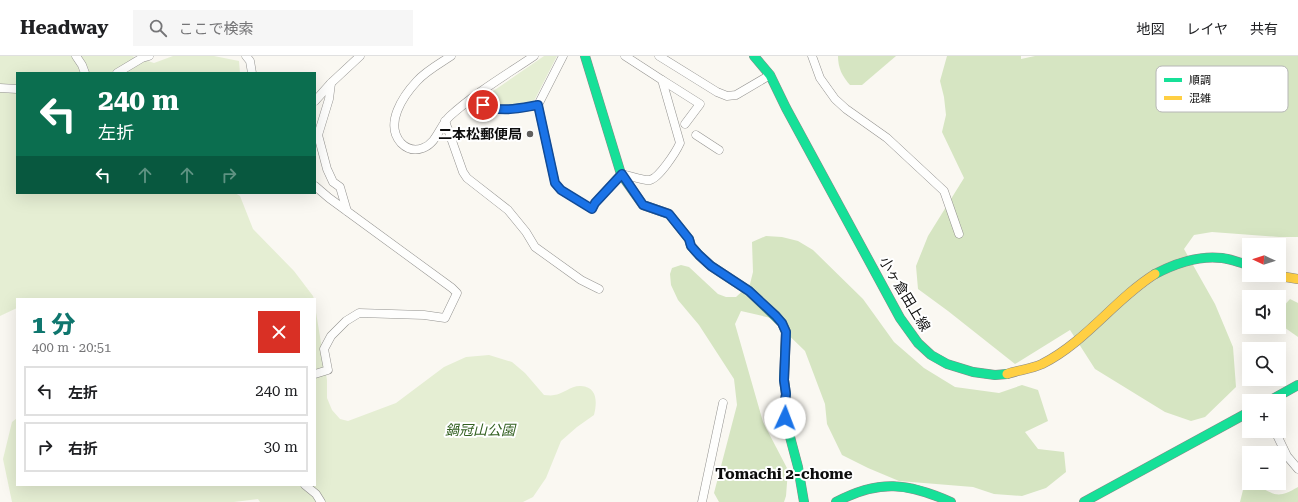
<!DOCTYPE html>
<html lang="ja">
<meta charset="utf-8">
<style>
body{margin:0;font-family:"Roboto Serif","Noto Sans JP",serif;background:#f6f6f6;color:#202124;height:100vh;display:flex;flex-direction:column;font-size:15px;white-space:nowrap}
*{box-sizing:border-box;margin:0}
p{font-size:13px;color:#757577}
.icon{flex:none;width:22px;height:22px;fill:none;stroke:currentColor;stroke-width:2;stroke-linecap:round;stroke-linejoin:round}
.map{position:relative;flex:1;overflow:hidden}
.details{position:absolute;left:16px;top:242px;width:300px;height:188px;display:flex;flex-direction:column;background:#fff;border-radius:0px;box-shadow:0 4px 16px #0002}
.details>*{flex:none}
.top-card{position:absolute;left:16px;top:16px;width:300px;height:122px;border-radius:0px;box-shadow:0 4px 16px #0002;background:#0b6e4f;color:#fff;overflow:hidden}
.needle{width:26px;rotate:274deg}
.controls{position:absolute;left:1242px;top:182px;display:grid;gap:8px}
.controls a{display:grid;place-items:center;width:44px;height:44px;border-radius:0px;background:#fff;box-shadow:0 4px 16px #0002;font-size:20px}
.pin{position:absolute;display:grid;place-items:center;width:34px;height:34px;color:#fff;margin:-17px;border:2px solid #fff;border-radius:50%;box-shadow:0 1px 4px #0007}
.me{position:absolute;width:44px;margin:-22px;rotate:2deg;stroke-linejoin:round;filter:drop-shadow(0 0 3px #0008)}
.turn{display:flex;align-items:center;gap:14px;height:84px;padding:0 16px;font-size:18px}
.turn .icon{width:52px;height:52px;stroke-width:2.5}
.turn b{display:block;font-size:28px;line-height:34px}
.lanes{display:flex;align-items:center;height:38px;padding:0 16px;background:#0003;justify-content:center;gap:20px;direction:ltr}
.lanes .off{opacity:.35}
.round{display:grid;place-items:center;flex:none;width:42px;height:42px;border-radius:0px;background:#f6f6f6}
.headline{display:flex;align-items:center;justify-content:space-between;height:68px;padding:0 16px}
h1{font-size:24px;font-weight:800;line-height:30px;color:#0f766e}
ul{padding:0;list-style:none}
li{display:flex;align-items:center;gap:12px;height:50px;margin:0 8px 6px;padding:0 8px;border:2px solid #e0e0e0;border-radius:0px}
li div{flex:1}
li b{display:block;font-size:15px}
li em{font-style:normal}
header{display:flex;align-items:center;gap:24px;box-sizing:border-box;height:56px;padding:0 20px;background:#fff;border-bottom:1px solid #e0e0e0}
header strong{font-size:19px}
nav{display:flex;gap:22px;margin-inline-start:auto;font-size:14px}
.search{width:280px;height:36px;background:#f6f6f6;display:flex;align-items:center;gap:10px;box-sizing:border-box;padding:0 14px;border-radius:0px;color:#757577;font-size:15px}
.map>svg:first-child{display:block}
</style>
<header>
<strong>Headway</strong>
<div class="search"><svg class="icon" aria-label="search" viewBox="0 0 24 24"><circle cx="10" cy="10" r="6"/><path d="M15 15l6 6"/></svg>ここで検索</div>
<nav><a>地図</a><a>レイヤ</a><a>共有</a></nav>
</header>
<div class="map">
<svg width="1298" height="446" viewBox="0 0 1298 446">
<rect width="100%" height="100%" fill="#faf8f2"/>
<g fill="#e5eed3">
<path d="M0,0h132l22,7 19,-7h41l25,5 1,12h-223v120h218l5,3 13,33 41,42 19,25 1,3h-297v9l-17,8z"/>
<path d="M544,0h13l-23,45c-16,2 -39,12 -51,-3z"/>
<path d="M315,250l12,74v18l5,12 8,9 8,2 48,-18 48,-36 22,-10 23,-2 23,7 13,11 19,22c3,0 7,1 10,0 9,-1 18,-10 27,-9 17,1 16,17 13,29l-17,12 -16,14 -15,37 -13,19 -10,5h-263l-2,-3 -24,3h-222l-9,-43 9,-37 5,-4v67h298z"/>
</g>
<g fill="#d6e5c2">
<path d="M838,0h58l-34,29h-12c-8,-9 -12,-17 -12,-29z"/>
<path d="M947,0h74v3l14,-3h263v181h-19l-67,-5 -18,3 -10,14 31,55 18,43 3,40 -31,30 -14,4 -26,-9 -70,-43 -25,-39 -55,34 -67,-53 -30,-22 -2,-23 12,-30 36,-58 -22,-46 4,-17 -2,-18 -4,-16z"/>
<path d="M766,180l16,1 16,4 15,9 50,49 31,43 30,26 31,19 44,6 23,-8 16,5 10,31 -23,11 13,17 26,3 2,20 -20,16 -24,8 -28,-2 -21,-7 -74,-6 -31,-13 -26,-13 -15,-31 -2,-20 -20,-53 -34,-33 -30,-7 -6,13 28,98 25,48 -2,26 -2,6h-65l-5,-9 23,-88 -3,-26 -35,-54 -21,-25 -7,-15 -1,-11 2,-6 9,-3 8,2 29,27 8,3h10l14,-13 3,-12 -1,-30z"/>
<path d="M1290,243l8,4v34l-17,-12v-16z"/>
<path d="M1254,428c21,10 22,16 44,3v15h-58l3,-12z"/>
</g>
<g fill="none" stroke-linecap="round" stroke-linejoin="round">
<g stroke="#949390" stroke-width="9">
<g id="street">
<path d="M76,0l6,9 3,8"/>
<path d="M246,0l4,5 2,12"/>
<path d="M451,0c-12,8 -25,15 -34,25 -14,15 -33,43 -16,62 6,6 14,8 22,5 14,-5 17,-23 27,-32 25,-23 56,-41 84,-60"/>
<path d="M563,0l-25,49 17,78 6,7 31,19 3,-6 26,-29c7,1 23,7 29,6 9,-2 26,-28 30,-37l-18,-63 -37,-24"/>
<path d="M659,0l58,36 10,4 9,-1 34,-20"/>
<path d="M812,0l8,22 15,21 11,10 41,29 57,53 15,43"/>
<path d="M117,17l25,-15 7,-2"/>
<path d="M662,24l38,24 -15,20"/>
<path d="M331,27l-2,16 -11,36 9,34 6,13 7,5 7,24"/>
<path d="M0,32l17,1"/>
<path d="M315,45l16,-18 29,-27"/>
<path d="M483,49c17,8 37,3 55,0"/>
<path d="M445,65l18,51 4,6 41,32 18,22 9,15 46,33 18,9"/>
<path d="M696,79l23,15"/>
<path d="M315,130l14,12 123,90 5,5 -12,25 -21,-3 -65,-2 -13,8 -15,15 -7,13 4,21 -13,4"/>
<path d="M1275,375l12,25 11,13"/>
<path d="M305,429l11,9 5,8"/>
<path d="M702,446l21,-99"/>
</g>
</g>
<g stroke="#8a8987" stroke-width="10">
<g id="fast">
<path d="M585,0l36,118 22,31 26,9 20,25 2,7 8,9 12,11 38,25 33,32 4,9 -2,48 2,14 -2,14 1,10 13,49 6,35"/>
<path d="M754,0l16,19 16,33 114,210 18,25 13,12 16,9 26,8 22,3 12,-1"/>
<path d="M1155,218c21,-11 43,-19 67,-16 9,1 18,5 27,7"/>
<path d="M1269,345l29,-16"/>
<path d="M836,446c43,-23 72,-19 115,0"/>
<path d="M1084,446l165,-90"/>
</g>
</g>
<g stroke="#8a8987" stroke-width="10">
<g id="slow">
<path d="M1274,219l24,4"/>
<path d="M1007,318c12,-4 24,-5 35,-10 44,-22 73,-65 113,-90"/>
</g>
</g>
<use href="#street" stroke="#fefefd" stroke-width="8"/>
<use href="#fast" stroke="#16e098" stroke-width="9"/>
<use href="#slow" stroke="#ffcf43" stroke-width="9"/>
</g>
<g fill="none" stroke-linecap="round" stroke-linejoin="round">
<g stroke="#114b97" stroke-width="10">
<path id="route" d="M483,49c18,8 37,3 55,0l17,78 6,7 31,19 3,-6 27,-29 21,31 26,9 20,25 2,7 8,9 12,11 38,25 27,25 6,7 4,9 -2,48 2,14 -2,14 1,10"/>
</g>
<use href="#route" stroke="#1a73e8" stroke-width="7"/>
</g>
<circle fill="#605f5d" stroke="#fff" stroke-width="1.5" cx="530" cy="78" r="4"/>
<g text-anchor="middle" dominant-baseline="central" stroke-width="4" stroke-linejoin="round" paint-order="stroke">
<g font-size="14" font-weight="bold" fill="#0d0d0d" stroke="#fff" text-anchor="end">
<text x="522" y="78">二本松郵便局</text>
</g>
<g font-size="14" fill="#0d0d0d" stroke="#fff">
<text transform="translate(905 238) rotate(59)">小ヶ倉田上線</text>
</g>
<g font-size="14" font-style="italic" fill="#336021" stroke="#fff">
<text x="480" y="374">鍋冠山公園</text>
</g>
<g font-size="15" font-weight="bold" fill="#0d0d0d" stroke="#fff">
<text x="784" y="418">Tomachi 2-chome</text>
</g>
</g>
<rect x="1156" y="10" width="132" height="46" rx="6" fill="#fff" stroke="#b6b6b6" stroke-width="1"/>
<rect x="1164" y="22" width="18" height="4" fill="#16e098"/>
<rect x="1164" y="40" width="18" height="4" fill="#ffcf43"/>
<g font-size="11" fill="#0d0d0d">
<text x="1189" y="28">順調</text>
<text x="1189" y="46">混雑</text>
</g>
</svg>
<div class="controls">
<a><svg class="needle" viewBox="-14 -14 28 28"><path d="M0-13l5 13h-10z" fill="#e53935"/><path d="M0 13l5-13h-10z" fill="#757577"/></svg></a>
<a><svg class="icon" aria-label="sound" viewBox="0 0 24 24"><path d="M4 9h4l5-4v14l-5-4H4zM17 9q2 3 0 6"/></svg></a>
<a><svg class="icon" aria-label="search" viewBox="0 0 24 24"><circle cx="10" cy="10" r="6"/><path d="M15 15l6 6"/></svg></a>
<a>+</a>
<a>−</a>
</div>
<div class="pin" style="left:483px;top:49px;background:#d93025"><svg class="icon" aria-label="arrive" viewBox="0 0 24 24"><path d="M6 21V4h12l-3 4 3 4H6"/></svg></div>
<svg class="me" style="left:785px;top:362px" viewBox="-20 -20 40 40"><circle r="19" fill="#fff"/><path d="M0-13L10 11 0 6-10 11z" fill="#1a73e8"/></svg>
<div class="top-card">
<div class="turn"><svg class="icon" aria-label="left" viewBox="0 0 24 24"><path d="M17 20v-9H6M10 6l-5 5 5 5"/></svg><div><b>240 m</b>左折</div></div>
<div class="lanes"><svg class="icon" aria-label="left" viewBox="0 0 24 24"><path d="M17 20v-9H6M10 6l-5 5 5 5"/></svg><svg class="icon off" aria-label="ahead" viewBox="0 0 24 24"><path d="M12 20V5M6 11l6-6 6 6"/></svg><svg class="icon off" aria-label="ahead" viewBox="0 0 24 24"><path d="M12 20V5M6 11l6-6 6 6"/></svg><svg class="icon off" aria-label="right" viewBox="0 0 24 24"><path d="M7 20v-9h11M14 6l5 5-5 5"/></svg></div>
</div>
<section class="details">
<div class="headline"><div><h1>1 分</h1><p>400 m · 20:51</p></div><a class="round" style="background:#d93025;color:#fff"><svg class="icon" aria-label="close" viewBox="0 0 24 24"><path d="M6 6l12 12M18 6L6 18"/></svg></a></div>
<ul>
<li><svg class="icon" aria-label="left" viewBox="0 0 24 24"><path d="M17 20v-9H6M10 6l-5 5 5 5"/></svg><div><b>左折</b></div><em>240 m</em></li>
<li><svg class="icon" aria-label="right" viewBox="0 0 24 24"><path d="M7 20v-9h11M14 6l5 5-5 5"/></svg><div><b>右折</b></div><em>30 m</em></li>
</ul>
</section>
</div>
